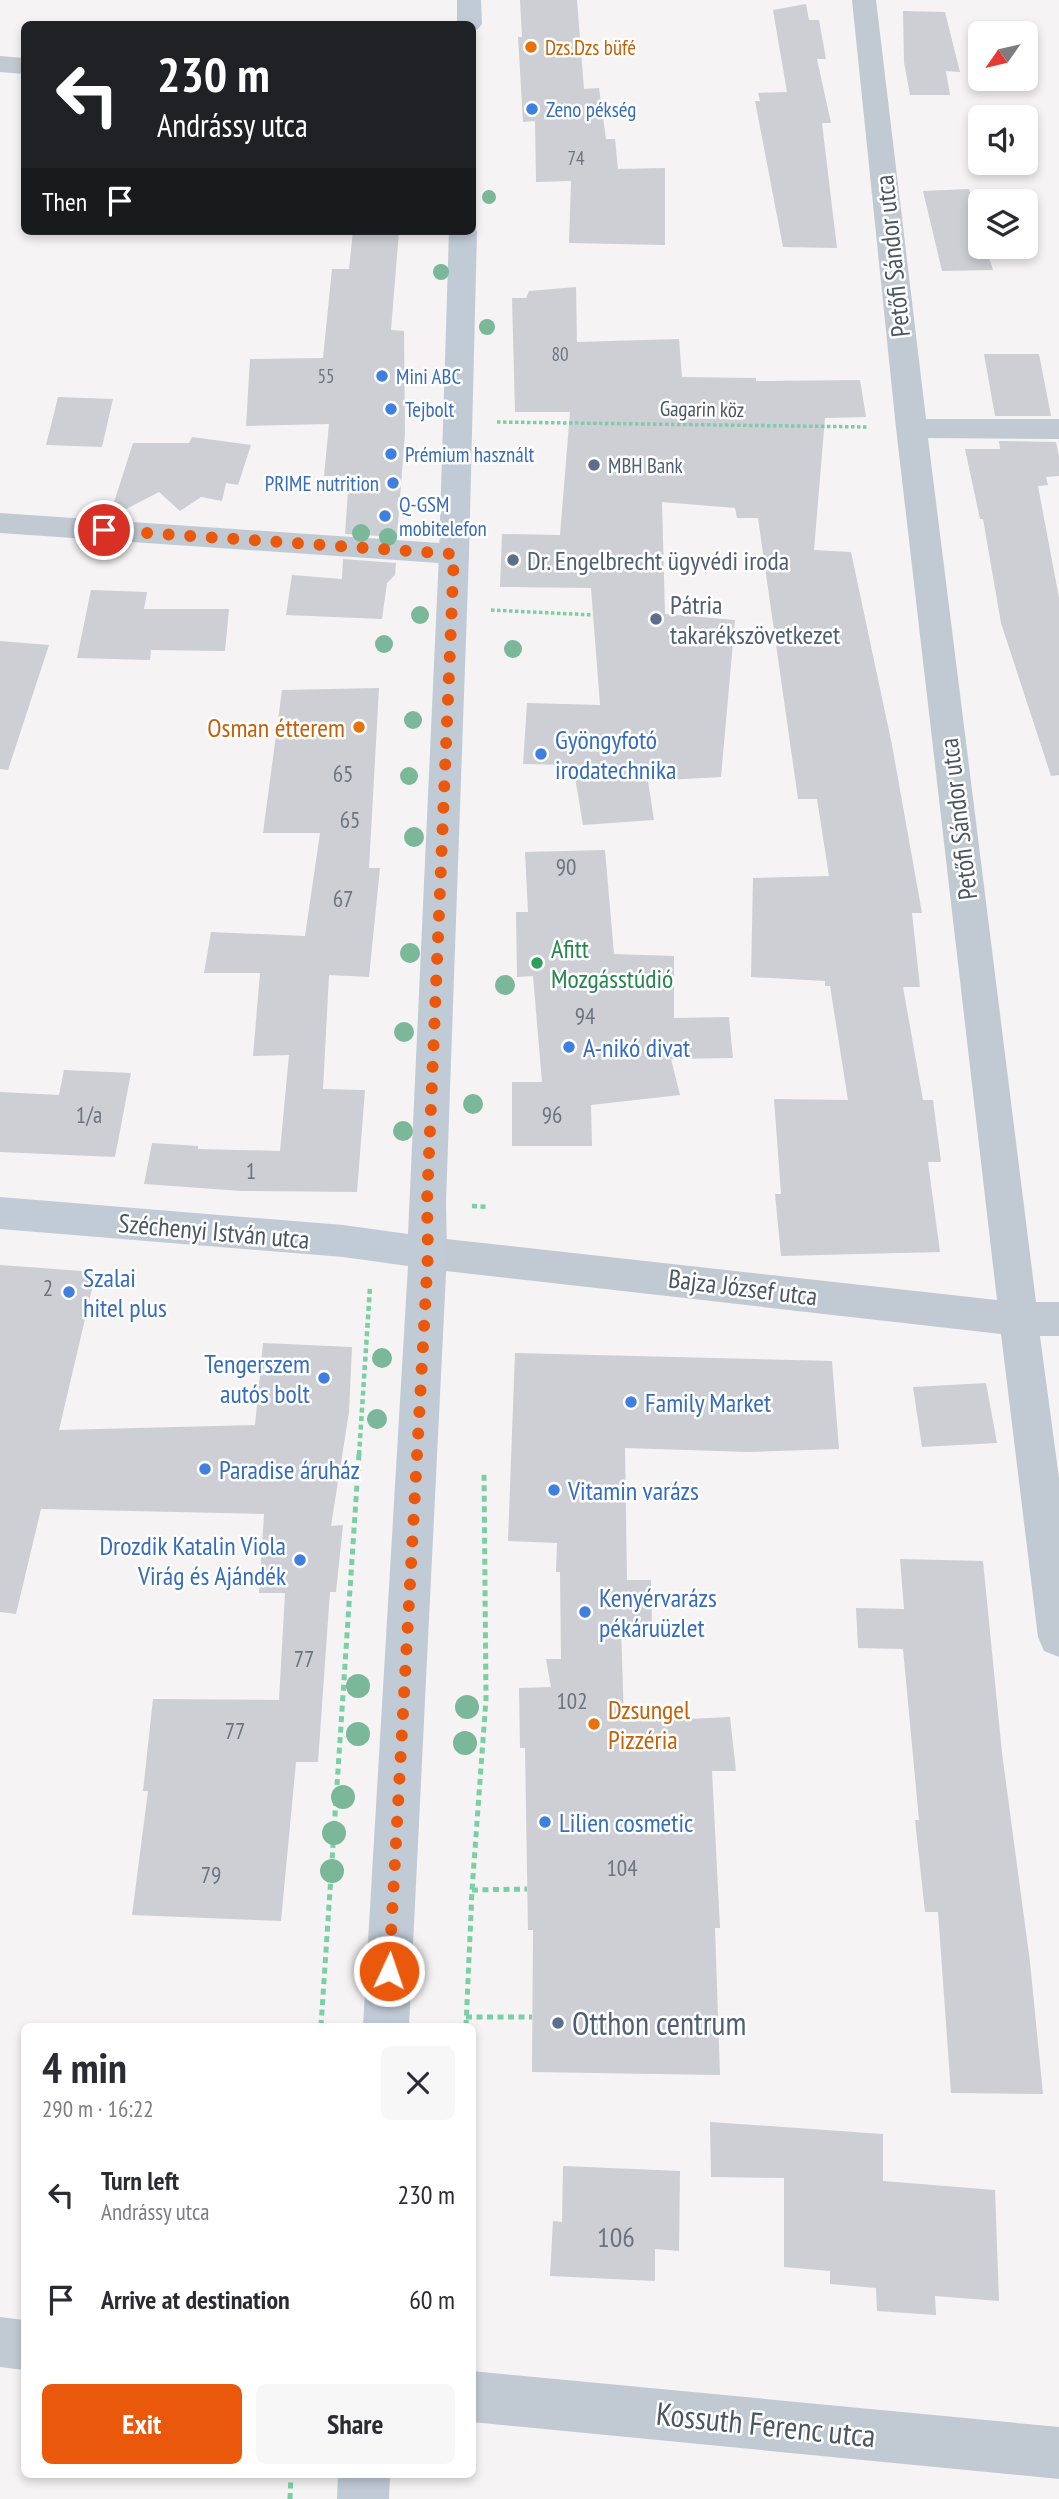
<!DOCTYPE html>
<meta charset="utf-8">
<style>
body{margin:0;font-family:"PT Sans Narrow",sans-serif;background:#f7f7f7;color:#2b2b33;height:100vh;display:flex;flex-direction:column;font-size:26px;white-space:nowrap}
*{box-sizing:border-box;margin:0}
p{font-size:23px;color:#7c7c81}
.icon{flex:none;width:38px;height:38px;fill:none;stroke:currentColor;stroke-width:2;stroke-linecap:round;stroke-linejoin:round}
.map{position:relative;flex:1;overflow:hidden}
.drawer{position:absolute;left:21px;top:2023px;width:455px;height:455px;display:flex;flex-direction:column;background:#fff;border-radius:10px;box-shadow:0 4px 10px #0003}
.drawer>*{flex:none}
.top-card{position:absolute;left:21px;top:21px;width:455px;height:214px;border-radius:10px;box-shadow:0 4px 10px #0003;background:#202124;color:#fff;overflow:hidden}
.needle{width:46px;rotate:236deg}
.controls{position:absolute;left:968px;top:21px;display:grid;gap:14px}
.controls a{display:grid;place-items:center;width:70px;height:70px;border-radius:10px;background:#fff;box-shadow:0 4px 10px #0003;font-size:35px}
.pin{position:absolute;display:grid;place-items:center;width:60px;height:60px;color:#fff;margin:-30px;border:4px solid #fff;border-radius:50%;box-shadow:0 2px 7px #0007}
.me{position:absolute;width:77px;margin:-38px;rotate:3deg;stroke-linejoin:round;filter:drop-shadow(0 0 5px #0008)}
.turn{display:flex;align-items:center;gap:24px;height:147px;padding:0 21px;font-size:32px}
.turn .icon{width:91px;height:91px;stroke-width:2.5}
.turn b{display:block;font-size:49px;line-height:60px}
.then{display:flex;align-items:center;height:66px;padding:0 21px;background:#0003;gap:14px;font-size:26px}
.round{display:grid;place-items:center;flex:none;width:74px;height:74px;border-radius:10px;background:#f7f7f7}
.summary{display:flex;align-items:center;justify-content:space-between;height:119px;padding:0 21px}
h1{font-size:42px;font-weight:700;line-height:52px}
.cta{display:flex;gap:14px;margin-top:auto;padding:14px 21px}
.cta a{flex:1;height:80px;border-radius:10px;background:#ea580c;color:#fff;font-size:28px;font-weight:700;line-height:80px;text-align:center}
.cta a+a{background:#f7f7f7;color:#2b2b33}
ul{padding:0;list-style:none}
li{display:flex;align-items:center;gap:21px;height:105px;padding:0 21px}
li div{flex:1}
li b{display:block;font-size:26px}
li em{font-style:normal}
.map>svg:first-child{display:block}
</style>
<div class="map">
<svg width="1059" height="2499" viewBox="0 0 1059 2499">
<rect width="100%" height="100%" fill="#f5f3f3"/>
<g fill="#cdcfd5">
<path d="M520,0h57l7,89 15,-1 7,51h9l3,30 47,-1v77l-96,-2 2,-62 -35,1 -1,-61 -12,1 -5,-85h4z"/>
<path d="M806,4l3,16h10l7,39h-9l14,64h-9l15,125 -54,-1 -28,-146h5l-2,-8 29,-1 -14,-82z"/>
<path d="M903,11l42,1 15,60 -14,-1 4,24h-40l-6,-33z"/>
<path d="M969,189l11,39v19h6l7,23 -51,1 -19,-80z"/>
<path d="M353,231h46l-8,99 13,1 1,102 -8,104 -52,-3 4,-58h-25l5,-52 -83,2 4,-67 73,-1 9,-89h17z"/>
<path d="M576,287l1,55 102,-3 3,38 74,1v3l104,-1 6,37 -41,1 -11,132 37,2 41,193 30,168h-10l8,74h-17l20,113h10l8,62h-13l12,90 -159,4 -6,-62h6l-7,-95 74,1 -18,-114h-5v-5l-74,-4 2,-99 76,-2 -12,-77h-19l-40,-281h-21l-2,-10 -73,-6 3,112 70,6 -14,157 -73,4 6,39 -71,5 -10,-60 -50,-1 4,-61 73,2 -9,-117 -91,-1 2,-53 58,1 10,-123h-55l-3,-114h14l3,-7z"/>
<path d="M984,354h55l12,62h-56z"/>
<path d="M58,397l55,2 -11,48 -56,-2z"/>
<path d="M192,437l59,8 -13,40 -12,-2 -4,18 -21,-4 -21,14 -21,-19 -50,26 24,-75h56z"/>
<path d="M999,441l57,1 3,14v20l-13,1 2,8 -10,1 21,112v177l-8,1 -50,-153 -18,-104h-3l-15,-70h35z"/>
<path d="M343,559l53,4 -1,12 -8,8 -5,36 -96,-4 6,-40 50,4z"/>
<path d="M91,590l56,2 -3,17h85l-4,42 -74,-1 -1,10 -73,-2z"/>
<path d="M0,641l49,4 -41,125 -8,-1z"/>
<path d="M379,688l-10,180h11l-11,109 -40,-2 -6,114 42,1 -8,102 -115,-1 -98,-7 8,-41 46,3v3l82,2 9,-96 -36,1 7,-83h-56l7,-41 94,4 15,-103h-57l19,-143z"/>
<path d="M605,850l9,104 60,2v62l55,-1 4,41 -62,1 9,36 -89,10 1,41h-80v-64h30l-9,-106 -16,1 -1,-65h12l-3,-60z"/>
<path d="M64,1070l67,3 -16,84 -115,-5v-60l59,3z"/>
<path d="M0,1265l96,7 -37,158 196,-5 8,-82 89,4 -3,65 -18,114 12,-1 -7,67h-6l-12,170h-22l-15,159 -149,-6 16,-124h-5l10,-92 126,1 6,-107h-26l5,-79 -223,-5 -25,105 -16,-2z"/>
<path d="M515,1353l317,8 7,88 -90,3 -124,-4 2,132h24l1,47h-31l3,95 106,-5 6,54h-24l8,157h-5l5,147 -188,-3 1,-142h-5l-3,-182h-5l-1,-60 32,-1 -5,-28h15l-1,-87h-4l1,-29 -49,-2z"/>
<path d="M986,1383l11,60 -75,4 -9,-60z"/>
<path d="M900,1559l83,2 19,192 28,209 13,132 -92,-1 -13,-181h-13l-10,-92h4l-16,-171 -45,-1 -2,-40 48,1z"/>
<path d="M710,2122l173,12v47l112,9 4,111 -64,-5 1,19 -59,-4 -1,-23 -46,-4v-13l-46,-4v-89l-73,-1z"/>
<path d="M563,2166l117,5 -1,80 -24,-2v32l-105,-5 3,-55 9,1z"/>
</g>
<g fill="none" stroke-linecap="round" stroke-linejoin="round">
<g stroke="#7ad0a6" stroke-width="3.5" stroke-dasharray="3.5 2.5" stroke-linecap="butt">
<path d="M497,422l372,5"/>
<path d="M491,610l102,5"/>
</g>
<g stroke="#7ad0a6" stroke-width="4.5" stroke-dasharray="5 3.5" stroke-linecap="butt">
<path d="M472,1206l16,1"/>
<path d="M359,1455l11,-168"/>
</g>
<g stroke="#7ad0a6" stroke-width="5" stroke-dasharray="6 4.5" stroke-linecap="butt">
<path d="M472,1890l55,-1"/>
<path d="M466,2017h66"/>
<path d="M321,2026l38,-572"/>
<path d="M466,2026l6,-136 14,-191 -2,-228"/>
<path d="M290,2499l1,-25"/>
</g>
<g fill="#c1cad2" fill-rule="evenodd">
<path d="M852,0h24l50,419h133v20l-131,-1 108,864h23v34h-19l19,142v179l-15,-6 -6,-14 -37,-303 -573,-65 -14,-5 -5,-11 5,-11 14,-5 569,63 -101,-872z"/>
<path d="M0,56l24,2v16l-24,-2z"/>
<path d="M0,513l454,31 11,3 4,7 -4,7 -11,3 -454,-31z"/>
<path d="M0,2317l24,3v50l-24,-3z"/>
<path d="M472,2371l587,56v52l-587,-57z"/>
</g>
<g fill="#c1cbd6" fill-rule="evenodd">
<path d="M457,0h24l1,24 -4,5 -6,2v-7h-15z"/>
<path d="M472,225l5,6 -8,323 -23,648 1,51 -38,773h-46l45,-760 -65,-9 -343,-28v-32l343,28 65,9 31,-680 10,-323h23z"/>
<path d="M338,2474h52l-1,25h-52z"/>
</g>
</g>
<g fill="#7bb799">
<circle cx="489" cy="197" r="7"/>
<circle cx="441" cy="272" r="8"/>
<circle cx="487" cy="327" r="8"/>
<circle cx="361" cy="533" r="9"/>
<circle cx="388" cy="537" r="9"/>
<circle cx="420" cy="615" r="9"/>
<circle cx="384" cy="644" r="9"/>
<circle cx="513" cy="649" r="9"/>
<circle cx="413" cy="720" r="9"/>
<circle cx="409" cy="776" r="9"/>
<circle cx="414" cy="837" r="10"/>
<circle cx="410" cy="953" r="10"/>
<circle cx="505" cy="985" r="10"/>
<circle cx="404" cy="1032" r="10"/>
<circle cx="473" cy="1104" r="10"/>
<circle cx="403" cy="1131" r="10"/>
<circle cx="382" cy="1358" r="10"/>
<circle cx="377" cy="1419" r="10"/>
<circle cx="358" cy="1686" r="12"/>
<circle cx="467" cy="1707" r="12"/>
<circle cx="358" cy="1734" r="12"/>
<circle cx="465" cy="1743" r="12"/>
<circle cx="343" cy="1797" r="12"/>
<circle cx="334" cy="1833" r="12"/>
<circle cx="332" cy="1871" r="12"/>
</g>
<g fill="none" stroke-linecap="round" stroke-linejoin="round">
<path stroke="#ea580c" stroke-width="12" stroke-dasharray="0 21.6" d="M104,530l350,24 -27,648 1,51 -39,718"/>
</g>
<g fill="#e8710a" stroke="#fff" stroke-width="2.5">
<circle cx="531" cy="47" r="7"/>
<circle cx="359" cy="727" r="7"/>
<circle cx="594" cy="1724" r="7"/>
</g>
<g fill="#3f7fe0" stroke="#fff" stroke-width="2.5">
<circle cx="532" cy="109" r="7"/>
<circle cx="382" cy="376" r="7"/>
<circle cx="391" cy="409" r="7"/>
<circle cx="391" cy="454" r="7"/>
<circle cx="393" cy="483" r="7"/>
<circle cx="385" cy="516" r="7"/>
<circle cx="541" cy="754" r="7"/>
<circle cx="569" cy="1047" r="7"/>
<circle cx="69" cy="1292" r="7"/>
<circle cx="324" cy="1378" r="7"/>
<circle cx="631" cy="1402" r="7"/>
<circle cx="205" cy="1469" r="7"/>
<circle cx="554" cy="1490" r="7"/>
<circle cx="300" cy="1560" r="7"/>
<circle cx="585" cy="1612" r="7"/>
<circle cx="545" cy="1822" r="7"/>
</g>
<g fill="#5c6f8a" stroke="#fff" stroke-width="2.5">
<circle cx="594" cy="465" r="7"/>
<circle cx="513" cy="560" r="7"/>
<circle cx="656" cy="619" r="7"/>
<circle cx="558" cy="2023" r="7"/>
</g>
<circle fill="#2e9e5b" stroke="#fff" stroke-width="2.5" cx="537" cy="963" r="7"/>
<g text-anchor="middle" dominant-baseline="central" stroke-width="5" stroke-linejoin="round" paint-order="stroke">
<g font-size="19" fill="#6b747e">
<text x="576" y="158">74</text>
<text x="560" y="354">80</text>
<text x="326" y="376">55</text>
</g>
<g font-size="21" fill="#c56008" stroke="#fff" text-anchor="start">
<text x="545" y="47">Dzs.Dzs büfé</text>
</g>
<g font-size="21" fill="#366cbe" stroke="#fff" text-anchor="start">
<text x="546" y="109">Zeno pékség</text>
<text x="396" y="376">Mini ABC</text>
<text x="405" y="409">Tejbolt</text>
<text x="405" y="454">Prémium használt</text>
<text x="379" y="483" text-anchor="end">PRIME nutrition</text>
<text x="399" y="504">Q-GSM<tspan x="399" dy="24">mobitelefon</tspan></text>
</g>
<g font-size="21" fill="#4a5661" stroke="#fff">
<text transform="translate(702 409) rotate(1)">Gagarin köz</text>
</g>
<g font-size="21" fill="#4e5e75" stroke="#fff" text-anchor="start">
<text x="608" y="465">MBH Bank</text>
</g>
<g font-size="23" fill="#6b747e">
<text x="343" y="773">65</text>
<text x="350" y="819">65</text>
<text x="566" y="866">90</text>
<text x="343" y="898">67</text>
<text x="585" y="1015">94</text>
<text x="89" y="1114">1/a</text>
<text x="552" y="1114">96</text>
<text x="251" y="1170">1</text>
<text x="48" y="1287">2</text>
<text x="304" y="1658">77</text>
<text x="572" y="1700">102</text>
<text x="235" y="1730">77</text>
<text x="622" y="1867">104</text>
<text x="211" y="1874">79</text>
</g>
<g font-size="26" fill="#4a5661" stroke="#fff">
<text transform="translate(892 256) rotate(-96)">Petőfi Sándor utca</text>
<text transform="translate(958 819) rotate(-97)">Petőfi Sándor utca</text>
<text transform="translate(214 1231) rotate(5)">Széchenyi István utca</text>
<text transform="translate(743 1287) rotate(7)">Bajza József utca</text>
</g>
<g font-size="26" fill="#4e5e75" stroke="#fff" text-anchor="start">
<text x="527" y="560">Dr. Engelbrecht ügyvédi iroda</text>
<text x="670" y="604">Pátria<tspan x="670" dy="30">takarékszövetkezet</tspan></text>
</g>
<g font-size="26" fill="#c56008" stroke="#fff" text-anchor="end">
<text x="345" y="727">Osman étterem</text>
<text x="608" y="1709" text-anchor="start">Dzsungel<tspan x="608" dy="30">Pizzéria</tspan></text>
</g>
<g font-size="26" fill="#366cbe" stroke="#fff" text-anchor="start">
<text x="555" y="739">Gyöngyfotó<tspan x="555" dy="30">irodatechnika</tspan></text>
<text x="583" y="1047">A-nikó divat</text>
<text x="83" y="1277">Szalai<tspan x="83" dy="30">hitel plus</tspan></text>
<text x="310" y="1363" text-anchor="end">Tengerszem<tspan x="310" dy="30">autós bolt</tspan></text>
<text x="645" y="1402">Family Market</text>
<text x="219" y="1469">Paradise áruház</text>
<text x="568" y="1490">Vitamin varázs</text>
<text x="286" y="1545" text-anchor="end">Drozdik Katalin Viola<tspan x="286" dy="30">Virág és Ajándék</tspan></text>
<text x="599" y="1597">Kenyérvarázs<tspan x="599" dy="30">pékáruüzlet</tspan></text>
<text x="559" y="1822">Lilien cosmetic</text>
</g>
<g font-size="26" fill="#27864d" stroke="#fff" text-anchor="start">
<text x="551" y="948">Afitt<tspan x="551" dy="30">Mozgásstúdió</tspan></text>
</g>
<g font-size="28" fill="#6b747e">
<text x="616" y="2236">106</text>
</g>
<g font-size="32" fill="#4e5e75" stroke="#fff" text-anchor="start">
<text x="572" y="2023">Otthon centrum</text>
</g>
<g font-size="32" fill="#4a5661" stroke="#fff">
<text transform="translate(766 2424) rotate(6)">Kossuth Ferenc utca</text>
</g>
</g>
</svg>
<div class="controls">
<a><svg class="needle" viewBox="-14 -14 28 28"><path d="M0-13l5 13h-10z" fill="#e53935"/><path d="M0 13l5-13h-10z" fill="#7c7c81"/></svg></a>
<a><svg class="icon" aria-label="sound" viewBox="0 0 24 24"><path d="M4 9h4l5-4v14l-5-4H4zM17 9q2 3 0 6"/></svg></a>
<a><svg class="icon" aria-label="layers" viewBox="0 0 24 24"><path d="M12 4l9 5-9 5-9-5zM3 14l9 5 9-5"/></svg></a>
</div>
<div class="pin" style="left:104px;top:530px;background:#d93025"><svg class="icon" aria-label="arrive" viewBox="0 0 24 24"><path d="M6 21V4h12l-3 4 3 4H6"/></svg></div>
<svg class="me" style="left:389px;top:1971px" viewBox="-20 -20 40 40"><circle r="17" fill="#ea580c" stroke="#fff" stroke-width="3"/><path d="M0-11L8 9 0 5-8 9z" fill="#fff"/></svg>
<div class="top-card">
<div class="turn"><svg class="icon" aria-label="left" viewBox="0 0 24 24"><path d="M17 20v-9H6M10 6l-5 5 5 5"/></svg><div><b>230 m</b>Andrássy utca</div></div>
<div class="then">Then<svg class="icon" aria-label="arrive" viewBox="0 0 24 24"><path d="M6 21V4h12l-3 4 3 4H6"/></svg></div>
</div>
<section class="drawer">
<div class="summary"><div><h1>4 min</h1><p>290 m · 16:22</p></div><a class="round"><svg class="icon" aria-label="close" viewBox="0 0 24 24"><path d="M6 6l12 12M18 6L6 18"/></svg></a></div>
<ul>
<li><svg class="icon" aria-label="left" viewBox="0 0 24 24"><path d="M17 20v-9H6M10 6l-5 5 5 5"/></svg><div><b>Turn left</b><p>Andrássy utca</p></div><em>230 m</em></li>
<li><svg class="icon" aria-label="arrive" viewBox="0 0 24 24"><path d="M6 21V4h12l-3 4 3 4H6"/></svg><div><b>Arrive at destination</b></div><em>60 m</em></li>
</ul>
<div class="cta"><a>Exit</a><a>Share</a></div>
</section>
</div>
